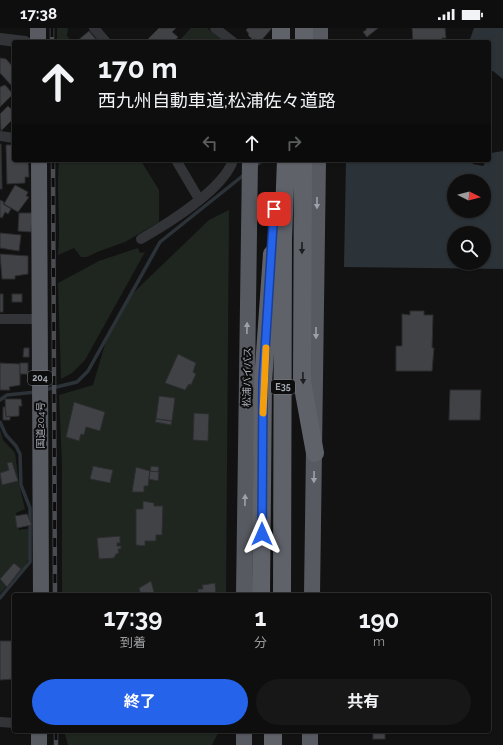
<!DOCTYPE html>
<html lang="ja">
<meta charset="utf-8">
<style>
body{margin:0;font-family:Raleway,"Noto Sans JP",sans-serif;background:#171717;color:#f1f3f6;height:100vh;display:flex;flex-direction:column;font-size:15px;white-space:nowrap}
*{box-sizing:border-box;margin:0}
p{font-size:13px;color:#9b9c9e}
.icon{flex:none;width:22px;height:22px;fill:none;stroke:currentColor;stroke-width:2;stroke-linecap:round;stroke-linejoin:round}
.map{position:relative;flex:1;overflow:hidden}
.side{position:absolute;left:12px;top:565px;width:479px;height:140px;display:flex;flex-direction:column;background:#0e0e0e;border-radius:4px;box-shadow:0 1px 3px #0004,0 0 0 1px #2e2e2e}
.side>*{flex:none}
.guide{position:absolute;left:12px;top:12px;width:479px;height:122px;border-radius:4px;box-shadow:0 1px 3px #0004,0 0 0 1px #2e2e2e;background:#0e0e0e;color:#f1f3f6;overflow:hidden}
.needle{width:26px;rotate:96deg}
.tools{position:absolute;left:447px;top:146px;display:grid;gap:8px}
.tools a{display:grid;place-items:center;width:44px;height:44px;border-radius:50%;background:#0e0e0e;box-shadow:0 1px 3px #0004,0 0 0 1px #2e2e2e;font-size:20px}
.pin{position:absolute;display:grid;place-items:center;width:34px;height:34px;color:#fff;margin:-17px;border-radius:8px;box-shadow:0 2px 6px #0006}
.me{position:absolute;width:44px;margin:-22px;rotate:0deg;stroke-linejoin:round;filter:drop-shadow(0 0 3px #0008)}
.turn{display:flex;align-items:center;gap:14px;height:84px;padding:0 20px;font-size:18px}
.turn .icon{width:52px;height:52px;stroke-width:2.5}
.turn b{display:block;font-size:28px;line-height:34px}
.lanes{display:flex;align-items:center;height:38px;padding:0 20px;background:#0003;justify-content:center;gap:20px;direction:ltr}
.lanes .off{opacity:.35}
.eta{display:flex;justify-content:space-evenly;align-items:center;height:68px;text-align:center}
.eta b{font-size:24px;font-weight:700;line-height:28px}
.action{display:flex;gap:8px;margin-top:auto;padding:8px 20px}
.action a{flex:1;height:46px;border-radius:24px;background:#2563eb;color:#fff;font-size:16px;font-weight:700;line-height:46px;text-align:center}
.action a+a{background:#171717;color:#f1f3f6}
.status{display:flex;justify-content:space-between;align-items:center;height:28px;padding:0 20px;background:#0e0e0e;direction:ltr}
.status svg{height:11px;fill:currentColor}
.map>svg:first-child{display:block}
</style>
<div class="status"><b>17:38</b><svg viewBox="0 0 49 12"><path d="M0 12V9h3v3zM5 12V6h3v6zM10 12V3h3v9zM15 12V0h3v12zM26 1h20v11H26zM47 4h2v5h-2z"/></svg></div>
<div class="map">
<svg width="503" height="717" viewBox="0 0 503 717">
<rect width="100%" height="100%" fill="#121213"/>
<g fill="#1e261f">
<path d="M57,0h11l-1,8 5,6h-15z"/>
<path d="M191,0h16l15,12 -1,2h-43z"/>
<path d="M59,132l82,1 18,29v32l-34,20 -28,10 -10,5h-6l-7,-9 -16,7c3,-32 -2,-63 1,-95z"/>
<path d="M229,182l-3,385h-164v-130l-3,-70 34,-10 13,-44 24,-45 79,-76z"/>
<path d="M138,220l2,5 5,-1 -60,108 -13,13 -11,6 -3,-96 41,-22z"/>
<path d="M0,401l3,11 12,13 4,31 6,25 -9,4 3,17 13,-2 -3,30 -5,10 -24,26z"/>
<path d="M64,703h155l-7,14h-144z"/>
</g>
<g fill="#2b3238" fill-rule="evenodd">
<path d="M474,0h29v51l-10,-8h-4v-29h-20z"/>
<path d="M503,123v118l-159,-2 2,-107h124l3,4 10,2 4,-6h2l2,-7zM454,153h30v30h-30zM454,205h30v30h-30z"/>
</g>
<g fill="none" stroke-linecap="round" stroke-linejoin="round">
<g stroke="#2b3238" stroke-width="3.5">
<path d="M255,138l8,-6"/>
<path d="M44,362l33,-8 11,-11 72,-129 85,-68"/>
<path d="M0,372l7,-5 29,-3"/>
<path d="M0,394l6,13 10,11 4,8 1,31 9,23v54l-30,36"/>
</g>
</g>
<g fill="#414246" stroke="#2c2c2f">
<path d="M159,0h17l-4,4 6,5 -4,5h-25l-2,-2z"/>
<path d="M248,0h24l-12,14 -5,-3 -2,1 -5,-5 1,-1 -3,-4z"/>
<path d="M366,0h12l-11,9 -4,-5 4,-3z"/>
<path d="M412,0h33l1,10h-4v4h-29z"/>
<path d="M89,3l9,11h-22z"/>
<path d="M0,30l6,1 8,9v17h-3l-11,-12z"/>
<path d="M5,57l8,9 -13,13v-20z"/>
<path d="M8,78l5,5 1,7 -13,13 -1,-17z"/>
<path d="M0,116h1l1,45h-2z"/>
<path d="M6,117h8v15h14l1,17h-4v6l-18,1z"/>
<path d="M15,157l13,7 -2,4 3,1 -11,15 -14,-8z"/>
<path d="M0,172l4,2 -1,2 8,5 -3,5 -3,-2 -3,6 -2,-1z"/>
<path d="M19,185h13l-1,19 -13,-1z"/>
<path d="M0,205l21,2 -2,16 -19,-3z"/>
<path d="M0,226l28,2v18l-13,2v3h-13z"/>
<rect x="0" y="266" width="3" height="18"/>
<rect x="12" y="266" width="10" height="8"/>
<path d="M410,283h14v4h9l-1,33h2l-2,23h-36v-25h6v-32l8,1z"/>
<path d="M24,320h5v9h-6z"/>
<path d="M178,326l18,9 -3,9 3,2 -5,11 -2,-1 -4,6 -20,-7z"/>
<path d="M0,335l20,1v21l-11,2 1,3h-10z"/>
<rect x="20" y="335" width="8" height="11"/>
<path d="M450,362h31l-1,30h-31z"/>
<path d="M159,368l16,2 -3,23 -16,-2z"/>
<path d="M5,371h16l1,7h-3v10l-13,1z"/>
<path d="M74,374l31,10 -5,19 -14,-4 -2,8 -3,-1 -2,7 -13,-4z"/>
<path d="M3,379h2l1,10 4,-1v4h-7z"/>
<path d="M194,385l15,1 -1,27 -15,-1z"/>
<path d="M156,391l16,2 -1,4 -16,-3z"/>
<path d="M12,434l6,19 -16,4 -2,-12 9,-3 -2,-7z"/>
<path d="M93,438l20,4 -3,13 -20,-4z"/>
<path d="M151,438l8,1 -1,5 -8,-1z"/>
<path d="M136,439l14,4 -2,15h-4v6h-12z"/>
<path d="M150,443l9,1 -1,9 -9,-2z"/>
<path d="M143,473l11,2v3h9l-1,29h-6v6h-11v5l-9,-1v-36h7z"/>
<path d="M27,486l5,11 -15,3 -2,-12z"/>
<path d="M120,508v7h-3v3h4v3h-3l1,4 -3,1 -2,4 -15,1 -2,-21z"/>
<path d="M14,535l7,6 -14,18 -7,-8z"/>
<path d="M151,553l4,14h-14l-2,-7z"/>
<path d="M215,555l1,12h-18v-6h5l-1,-4z"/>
<path d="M0,613h13v38l-13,1z"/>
<rect x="373" y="703" width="12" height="8"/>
</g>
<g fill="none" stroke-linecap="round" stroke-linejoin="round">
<g stroke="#333438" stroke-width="10">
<path d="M94,0l12,14"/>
<path d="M215,0l18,14"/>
<path d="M0,108l14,2"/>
<path d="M176,132l23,39"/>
<path d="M141,211c26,-15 83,-50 92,-79"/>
<path d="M0,291h40"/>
<path d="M0,694l14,1"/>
</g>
<path stroke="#333438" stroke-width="12" d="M0,11l25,3"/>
<g stroke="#575a60" stroke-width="16">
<path d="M38,0v14"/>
<path d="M320,14v-14"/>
<path d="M39,132l2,435"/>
<path d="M244,567l6,-435"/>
<path d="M312,567l6,-435"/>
<path d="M244,703v14"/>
<path d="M39,717v-14"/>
<path d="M310,717v-14"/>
</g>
<g stroke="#5f6269" stroke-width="18">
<path d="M304,0v14"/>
<path d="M281,14v-14"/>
<path d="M303,132l-1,222 13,71"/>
<path d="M261,567l2,-213 9,-128"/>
<path d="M282,567l1,-356 3,-79"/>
<path d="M273,717v-14"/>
</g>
<g stroke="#4a4c51" stroke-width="4.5">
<g id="rail">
<path d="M52,0v14"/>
<path d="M53,132l2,435"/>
<path d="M56,703v14"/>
</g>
</g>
<use href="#rail" stroke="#0d0d0e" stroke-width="3" stroke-dasharray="9" stroke-linecap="butt"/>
</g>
<defs><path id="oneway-solid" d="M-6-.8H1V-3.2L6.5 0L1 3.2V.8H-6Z"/></defs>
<g fill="#9ca1ab">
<use href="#oneway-solid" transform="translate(317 175) rotate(90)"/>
<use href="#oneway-solid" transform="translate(247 300) rotate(-89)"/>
<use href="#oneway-solid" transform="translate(316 305) rotate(90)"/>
<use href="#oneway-solid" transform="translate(314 449) rotate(91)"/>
<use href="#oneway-solid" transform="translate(245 472) rotate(-89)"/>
</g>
<g fill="#1d1e20">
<use href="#oneway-solid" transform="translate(302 220) rotate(90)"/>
<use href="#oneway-solid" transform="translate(303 350) rotate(88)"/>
</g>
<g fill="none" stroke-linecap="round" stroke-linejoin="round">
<g stroke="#184099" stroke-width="10">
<path id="route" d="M262,506l1,-152 11,-173"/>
</g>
<use href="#route" stroke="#2563eb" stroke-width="7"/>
<path stroke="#f59e0b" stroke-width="7" d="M263,385l3,-65"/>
</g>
<g text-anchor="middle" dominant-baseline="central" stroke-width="4" stroke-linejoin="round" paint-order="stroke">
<g fill="#0d0d0e" stroke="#777a82" stroke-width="1">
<rect x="28" y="343" width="24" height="14" rx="3"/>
<rect x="271" y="352" width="24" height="14" rx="3"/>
</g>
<g font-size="9" font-weight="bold" fill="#a4a9b3">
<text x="40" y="350">204</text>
<text x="283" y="359">E35</text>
</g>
<g font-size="10" fill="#a4a9b3" stroke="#0d0d0e">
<text transform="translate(247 349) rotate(-89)">松浦バイパス</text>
<text transform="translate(40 397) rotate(-90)">国道204号</text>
</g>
</g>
</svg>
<div class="tools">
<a><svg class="needle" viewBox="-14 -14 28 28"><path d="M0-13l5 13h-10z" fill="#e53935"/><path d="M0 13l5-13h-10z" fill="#9b9c9e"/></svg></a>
<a><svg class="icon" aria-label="search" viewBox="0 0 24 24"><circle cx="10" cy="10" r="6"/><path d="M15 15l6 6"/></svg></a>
</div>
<div class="pin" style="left:274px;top:181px;background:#d93025"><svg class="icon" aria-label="arrive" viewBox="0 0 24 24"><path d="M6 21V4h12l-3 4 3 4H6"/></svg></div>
<svg class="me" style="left:262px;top:506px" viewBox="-20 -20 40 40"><path d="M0-17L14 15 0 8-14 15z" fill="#2563eb" stroke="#fff" stroke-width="4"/></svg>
<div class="guide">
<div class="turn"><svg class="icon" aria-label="ahead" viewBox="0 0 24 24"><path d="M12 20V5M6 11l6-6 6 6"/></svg><div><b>170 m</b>西九州自動車道;松浦佐々道路</div></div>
<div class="lanes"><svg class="icon off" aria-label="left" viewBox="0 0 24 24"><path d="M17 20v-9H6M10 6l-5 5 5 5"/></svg><svg class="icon" aria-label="ahead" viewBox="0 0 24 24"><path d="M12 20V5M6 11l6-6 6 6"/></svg><svg class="icon off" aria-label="right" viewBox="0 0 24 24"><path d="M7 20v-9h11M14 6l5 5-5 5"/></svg></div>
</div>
<section class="side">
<div class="eta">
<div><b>17:39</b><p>到着</p></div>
<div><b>1</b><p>分</p></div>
<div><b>190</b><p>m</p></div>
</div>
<div class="action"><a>終了</a><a>共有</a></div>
</section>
</div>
